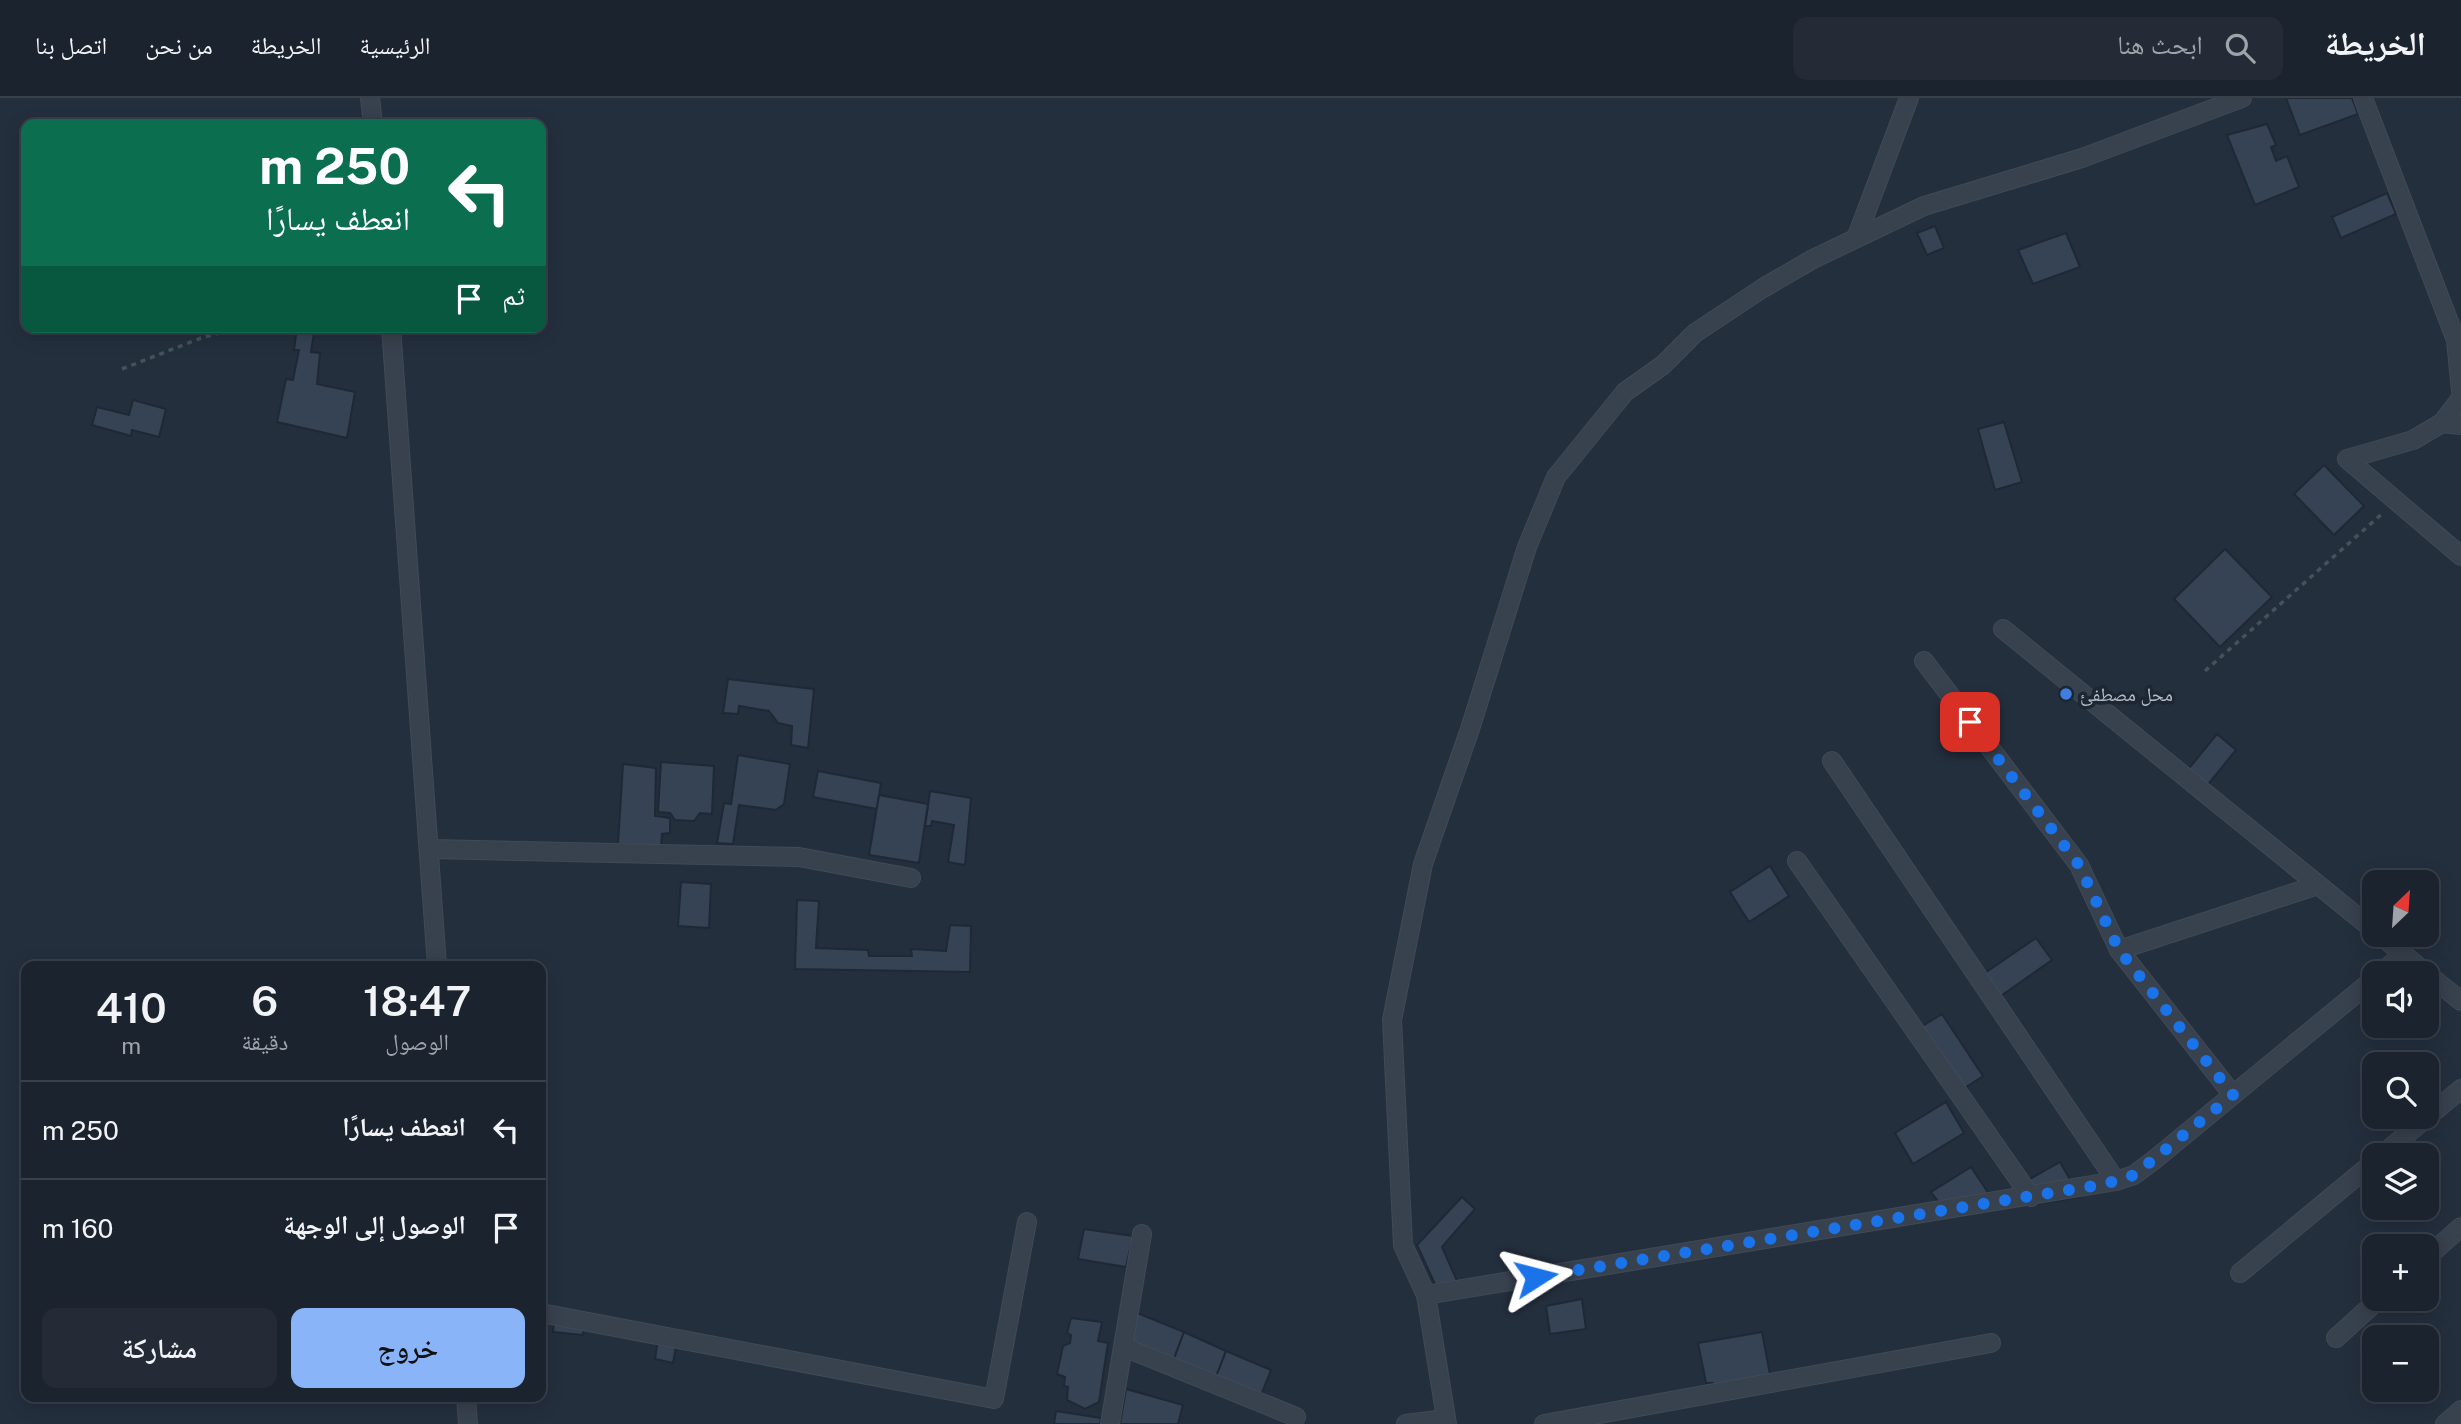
<!DOCTYPE html>
<html lang="ar">
<meta charset="utf-8">
<style>
body{margin:0;font-family:"Public Sans","Noto Naskh Arabic",sans-serif;background:#242b36;color:#f1f3f6;direction:rtl;height:100vh;display:flex;flex-direction:column;font-size:26px;white-space:nowrap}
*{box-sizing:border-box;margin:0}
p{font-size:23px;color:#a0a4aa}
.icon{flex:none;width:38px;height:38px;fill:none;stroke:currentColor;stroke-width:2;stroke-linecap:round;stroke-linejoin:round}
.map{position:relative;flex:1;overflow:hidden;direction:ltr}
.panel{position:absolute;left:21px;top:863px;width:525px;height:441px;display:flex;flex-direction:column;background:#1b232e;border-radius:14px;box-shadow:0 4px 18px #0003,0 0 0 2px #39404a;direction:rtl}
.panel>*{flex:none}
.banner{position:absolute;left:21px;top:21px;width:525px;height:214px;border-radius:14px;box-shadow:0 4px 18px #0003,0 0 0 2px #39404a;direction:rtl;background:#0b6e4f;color:#fff;overflow:hidden}
.needle{width:46px;rotate:25deg}
.buttons{position:absolute;left:2362px;top:772px;display:grid;gap:14px}
.buttons a{display:grid;place-items:center;width:77px;height:77px;border-radius:14px;background:#1b232e;box-shadow:0 4px 18px #0003,0 0 0 2px #39404a;font-size:35px}
.pin{position:absolute;display:grid;place-items:center;width:60px;height:60px;color:#fff;margin:-30px;border-radius:14px;box-shadow:0 4px 10px #0006}
.me{position:absolute;width:77px;margin:-38px;rotate:81deg;stroke-linejoin:round;filter:drop-shadow(0 0 5px #0008)}
.turn{display:flex;align-items:center;gap:24px;height:147px;padding:0 21px;font-size:32px}
.turn .icon{width:91px;height:91px;stroke-width:2.5}
.turn b{display:block;font-size:49px;line-height:60px}
.then{display:flex;align-items:center;height:66px;padding:0 21px;background:#0003;gap:14px;font-size:26px}
.eta{display:flex;justify-content:space-evenly;align-items:center;height:119px;text-align:center}
.eta b{font-size:42px;font-weight:600;line-height:49px}
.cta{display:flex;gap:14px;margin-top:auto;padding:14px 21px}
.cta a{flex:1;height:80px;border-radius:14px;background:#8ab4f8;color:#111;font-size:28px;font-weight:600;line-height:80px;text-align:center}
.cta a+a{background:#242b36;color:#f1f3f6}
ul{padding:0;list-style:none}
li{display:flex;align-items:center;gap:21px;height:98px;padding:0 21px;border-top:2px solid #39404a}
li div{flex:1}
li b{display:block;font-size:26px}
li em{font-style:normal}
header{display:flex;align-items:center;gap:42px;box-sizing:border-box;height:98px;padding:0 35px;background:#1b232e;border-bottom:2px solid #39404a}
header strong{font-size:33px}
nav{display:flex;gap:38px;margin-inline-start:auto;font-size:24px}
.search{width:490px;height:63px;background:#242b36;display:flex;align-items:center;gap:18px;box-sizing:border-box;padding:0 24px;border-radius:14px;color:#a0a4aa;font-size:26px}
.map>svg:first-child{display:block}
</style>
<header>
<strong>الخريطة</strong>
<div class="search"><svg class="icon" aria-label="search" viewBox="0 0 24 24"><circle cx="10" cy="10" r="6"/><path d="M15 15l6 6"/></svg>ابحث هنا</div>
<nav><a>الرئيسية</a><a>الخريطة</a><a>من نحن</a><a>اتصل بنا</a></nav>
</header>
<div class="map">
<svg width="2461" height="1326" viewBox="0 0 2461 1326">
<rect width="100%" height="100%" fill="#242f3e"/>
<g fill="#364354" stroke="#1f2835" stroke-width="2">
<path d="M2286,0h66l6,16 -58,21z"/>
<path d="M2267,26l9,21 -5,2 5,14 11,-5 12,31 -44,18 -28,-70z"/>
<path d="M2387,95l9,21 -55,24 -9,-21z"/>
<path d="M1935,128l9,22 -17,7 -10,-22z"/>
<path d="M2066,135l14,34 -47,17 -15,-34z"/>
<path d="M297,229h18l-4,25 9,1 -3,31 38,8 -8,46 -70,-16 9,-43 7,1 6,-30h-5z"/>
<path d="M133,302l33,9 -7,28 -27,-7 -1,6 -39,-11 5,-18 32,8z"/>
<path d="M2004,324l18,60 -27,8 -17,-61z"/>
<path d="M2324,367l40,41 -30,29 -40,-41z"/>
<path d="M2225,451l47,48 -52,50 -46,-48z"/>
<path d="M728,581l86,10 -6,59 -17,-3 1,-19 -14,-3 -9,-12 -30,-5 -1,8 -15,-1z"/>
<path d="M2217,636l19,16 -35,43 -19,-16z"/>
<path d="M738,657l52,9 -6,40 -8,6 -37,-5 -6,39 -16,-1 7,-40 7,1z"/>
<path d="M661,664l53,4 -2,48 -12,-1 -6,8 -19,-1 -5,-7 -12,-1z"/>
<path d="M623,666l33,4 -1,48 15,2v15l-8,1 -1,13 -43,-3z"/>
<path d="M818,673l63,12 -4,26 -64,-12z"/>
<path d="M930,693l41,7 -6,67 -17,-3 6,-37 -22,-4 -1,5h-6z"/>
<path d="M879,697l49,9 -9,59 -50,-8z"/>
<path d="M1770,768l19,30 -40,26 -19,-30z"/>
<path d="M681,784l30,2 -2,44 -31,-2z"/>
<path d="M797,802l22,1 -3,47 52,2 1,6h43l-1,-7 35,2 4,-26 21,1 -1,46 -175,-3z"/>
<path d="M2036,840l16,22 -57,40 -16,-23z"/>
<path d="M1942,916l41,62 -26,17 -41,-63z"/>
<path d="M1946,1004l18,31 -51,31 -18,-31z"/>
<path d="M2060,1064l20,35 -47,8 -12,-21z"/>
<path d="M1971,1069l20,30 -44,16 -16,-21z"/>
<path d="M1462,1099l13,12 -33,38 16,36 -18,12 -23,-50z"/>
<path d="M1084,1131l49,7 -7,31 -48,-8z"/>
<path d="M1582,1201l4,30 -36,5 -4,-28z"/>
<path d="M1135,1214l49,20 -12,32 -41,-17z"/>
<path d="M555,1215l30,3 -2,19 -30,-3z"/>
<path d="M1071,1220l31,4 -4,19 10,2 -9,59 -14,7 -18,-9 1,-13 -4,-1 1,-9 -8,-3 6,-28 7,-3 1,-8 -4,-2z"/>
<path d="M660,1229l19,3 -6,33 -18,-4z"/>
<path d="M1184,1234l42,19 -15,39 -39,-26z"/>
<path d="M1762,1234l11,58 -57,10 -3,-17h-7l-8,-40z"/>
<path d="M1226,1253l45,19 -16,40 -44,-20z"/>
<path d="M1126,1291l57,16 -5,19h-58z"/>
<path d="M1056,1313l45,7 -1,6h-46z"/>
</g>
<g fill="none" stroke-linecap="round" stroke-linejoin="round">
<g stroke="#414a57" stroke-width="20">
<g id="street">
<path d="M370,0l3,26"/>
<path d="M2363,0l93,242 5,51"/>
<path d="M1857,138l52,-138"/>
<path d="M391,229l46,639"/>
<path d="M2442,325l19,-25"/>
<path d="M2461,327l-19,-2 -29,17 -66,19 114,97"/>
<path d="M2003,531l372,302"/>
<path d="M1924,563l155,204 40,85 114,145"/>
<path d="M1832,663l284,420"/>
<path d="M430,751l369,8 112,21"/>
<path d="M1797,763l234,336"/>
<path d="M2379,836l47,39"/>
<path d="M2119,852l199,-65"/>
<path d="M2381,875l22,-19"/>
<path d="M2427,876l34,27"/>
<path d="M2382,1057l79,-66"/>
<path d="M2427,1159l34,-30"/>
<path d="M2240,1175l135,-112"/>
<path d="M1426,1197l690,-114 18,-6 20,-15 221,-182"/>
<path d="M541,1215l453,86 33,-177"/>
<path d="M2336,1240l44,-40"/>
<path d="M1124,1249l172,70"/>
<path d="M466,1298l2,28"/>
<path d="M1110,1326l32,-190"/>
<path d="M1406,1326l40,-5"/>
<path d="M1447,1326l-21,-129 -23,-50 -11,-225 31,-156 47,-135 57,-182 29,-70 69,-85 38,-27 32,-32 68,-45 50,-29 111,-53 158,-48 160,-60"/>
<path d="M1544,1326l447,-81"/>
<path d="M2445,1326l16,-14"/>
</g>
</g>
<g stroke="#3f5557" stroke-width="3.5" stroke-dasharray="5 5" stroke-linecap="butt">
<path d="M122,271l79,-31 40,-11"/>
<path d="M2205,573l179,-159"/>
</g>
<use href="#street" stroke="#38414e" stroke-width="18"/>
</g>
<g fill="none" stroke-linecap="round" stroke-linejoin="round">
<path stroke="#1a73e8" stroke-width="12" stroke-dasharray="0 21.6" d="M1536,1179l569,-93 29,-9 99,-80 -114,-145 -40,-85 -109,-143"/>
</g>
<circle fill="#3f7fe0" stroke="#1d2633" stroke-width="2.5" cx="2066" cy="596" r="7"/>
<g text-anchor="middle" dominant-baseline="central" stroke-width="7" stroke-linejoin="round" paint-order="stroke">
<g font-size="19" fill="#b4bcc9" stroke="#1d2633" text-anchor="start">
<text x="2080" y="596">محل مصطفئ</text>
</g>
</g>
</svg>
<div class="buttons">
<a><svg class="needle" viewBox="-14 -14 28 28"><path d="M0-13l5 13h-10z" fill="#e53935"/><path d="M0 13l5-13h-10z" fill="#a0a4aa"/></svg></a>
<a><svg class="icon" aria-label="sound" viewBox="0 0 24 24"><path d="M4 9h4l5-4v14l-5-4H4zM17 9q2 3 0 6"/></svg></a>
<a><svg class="icon" aria-label="search" viewBox="0 0 24 24"><circle cx="10" cy="10" r="6"/><path d="M15 15l6 6"/></svg></a>
<a><svg class="icon" aria-label="layers" viewBox="0 0 24 24"><path d="M12 4l9 5-9 5-9-5zM3 14l9 5 9-5"/></svg></a>
<a>+</a>
<a>−</a>
</div>
<div class="pin" style="left:1970px;top:624px;background:#d93025"><svg class="icon" aria-label="arrive" viewBox="0 0 24 24"><path d="M6 21V4h12l-3 4 3 4H6"/></svg></div>
<svg class="me" style="left:1536px;top:1179px" viewBox="-20 -20 40 40"><path d="M0-17L14 15 0 8-14 15z" fill="#1a73e8" stroke="#fff" stroke-width="4"/></svg>
<div class="banner">
<div class="turn"><svg class="icon" aria-label="left" viewBox="0 0 24 24"><path d="M17 20v-9H6M10 6l-5 5 5 5"/></svg><div><b>250 m</b>انعطف يسارًا</div></div>
<div class="then">ثم<svg class="icon" aria-label="arrive" viewBox="0 0 24 24"><path d="M6 21V4h12l-3 4 3 4H6"/></svg></div>
</div>
<section class="panel">
<div class="eta">
<div><b>18:47</b><p>الوصول</p></div>
<div><b>6</b><p>دقيقة</p></div>
<div><b>410</b><p>m</p></div>
</div>
<ul>
<li><svg class="icon" aria-label="left" viewBox="0 0 24 24"><path d="M17 20v-9H6M10 6l-5 5 5 5"/></svg><div><b>انعطف يسارًا</b></div><em>250 m</em></li>
<li><svg class="icon" aria-label="arrive" viewBox="0 0 24 24"><path d="M6 21V4h12l-3 4 3 4H6"/></svg><div><b>الوصول إلى الوجهة</b></div><em>160 m</em></li>
</ul>
<div class="cta"><a>خروج</a><a>مشاركة</a></div>
</section>
</div>
